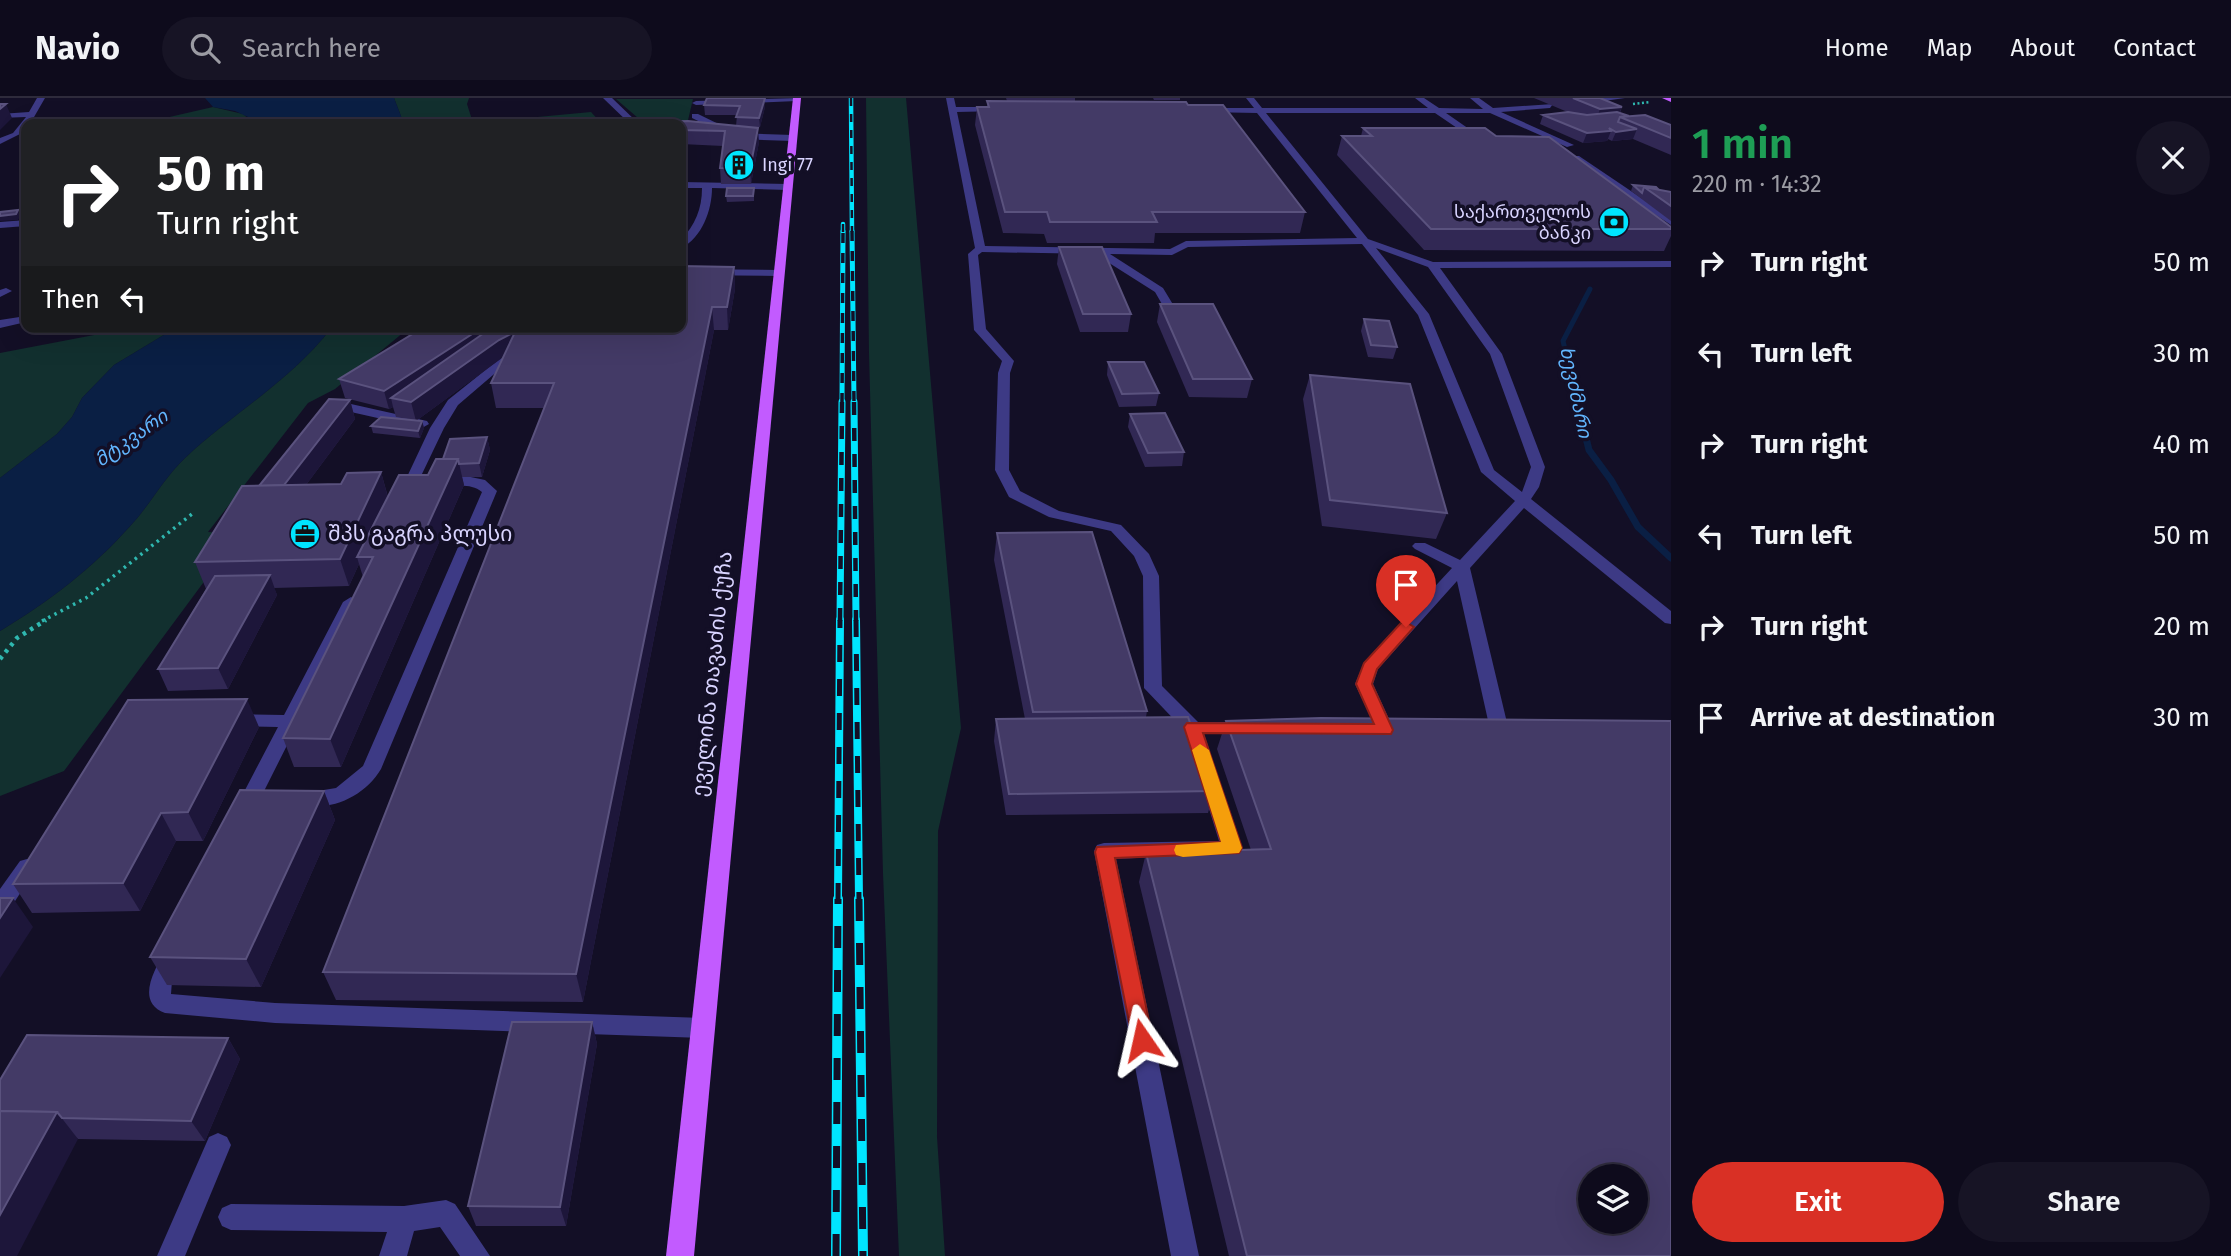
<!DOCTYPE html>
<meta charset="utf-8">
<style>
body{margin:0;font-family:"Fira Sans","Noto Sans Georgian",sans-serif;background:#171425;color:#f1f3f6;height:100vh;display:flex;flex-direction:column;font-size:26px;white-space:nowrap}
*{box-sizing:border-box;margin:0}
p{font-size:23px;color:#9b9ba3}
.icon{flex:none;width:38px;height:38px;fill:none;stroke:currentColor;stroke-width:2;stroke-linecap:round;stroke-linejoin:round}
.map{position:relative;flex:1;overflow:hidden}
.panel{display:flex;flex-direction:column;background:#0e0b1c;width:560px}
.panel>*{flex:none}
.hud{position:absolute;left:21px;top:21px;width:665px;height:214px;border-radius:14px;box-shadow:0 7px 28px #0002,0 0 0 2px #2e2b3b;background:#202124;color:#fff;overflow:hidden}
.controls{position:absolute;left:1578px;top:1066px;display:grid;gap:14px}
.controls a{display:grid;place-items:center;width:70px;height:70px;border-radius:50%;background:#0e0b1c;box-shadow:0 7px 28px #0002,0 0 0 2px #2e2b3b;font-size:35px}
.pin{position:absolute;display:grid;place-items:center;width:60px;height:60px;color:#fff;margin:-72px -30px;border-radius:50% 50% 50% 0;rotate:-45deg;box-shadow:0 0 7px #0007}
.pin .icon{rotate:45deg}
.me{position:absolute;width:77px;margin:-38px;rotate:349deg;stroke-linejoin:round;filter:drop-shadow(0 0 5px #0008)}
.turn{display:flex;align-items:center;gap:24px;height:147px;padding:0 21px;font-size:32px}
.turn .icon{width:91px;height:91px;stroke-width:2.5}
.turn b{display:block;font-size:49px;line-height:60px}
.then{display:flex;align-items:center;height:66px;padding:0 21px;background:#0003;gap:14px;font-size:26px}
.round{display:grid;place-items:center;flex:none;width:74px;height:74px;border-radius:37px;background:#171425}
.head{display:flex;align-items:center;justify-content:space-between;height:119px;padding:0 21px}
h1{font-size:42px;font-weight:600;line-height:52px;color:#1e9e55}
.action{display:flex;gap:14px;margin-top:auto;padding:14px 21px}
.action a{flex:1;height:80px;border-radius:42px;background:#d93025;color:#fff;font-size:28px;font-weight:600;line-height:80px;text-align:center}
.action a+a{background:#171425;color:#f1f3f6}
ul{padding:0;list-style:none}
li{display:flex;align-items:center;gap:21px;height:91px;padding:0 21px}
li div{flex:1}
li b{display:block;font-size:26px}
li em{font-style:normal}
header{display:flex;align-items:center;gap:42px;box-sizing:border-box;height:98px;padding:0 35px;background:#0e0b1c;border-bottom:2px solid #2e2b3b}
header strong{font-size:33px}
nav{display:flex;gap:38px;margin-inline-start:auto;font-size:24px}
.search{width:490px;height:63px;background:#171425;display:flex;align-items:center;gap:18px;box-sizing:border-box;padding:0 24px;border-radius:38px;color:#9b9ba3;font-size:26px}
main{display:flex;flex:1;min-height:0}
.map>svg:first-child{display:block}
</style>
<header>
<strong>Navio</strong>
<div class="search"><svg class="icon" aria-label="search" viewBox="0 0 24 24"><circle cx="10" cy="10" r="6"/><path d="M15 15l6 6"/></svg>Search here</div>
<nav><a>Home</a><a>Map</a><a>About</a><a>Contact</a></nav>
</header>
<main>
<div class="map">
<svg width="1671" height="1158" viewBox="0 0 1671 1158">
<rect width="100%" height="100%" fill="#130f26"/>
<g fill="#12302f">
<path d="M394,0h75l-2,6 6,19 118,-11 11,12h-198z"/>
<path d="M866,0h40l55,630 -23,103 -1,306 8,119h-46l-16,-383 -14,-520z"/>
<path d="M616,1h77l-8,34 -4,-9h-36z"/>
<path d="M213,9l30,7 7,6 -6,4h-105z"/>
<path d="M136,229h41l-63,38 -32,33 -10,19 -15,17 -57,44v-125z"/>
<path d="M332,229h78l-75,62 -27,14 -100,129 32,1 -176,238 -64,25v-165c50,-30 93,-63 132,-107 19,-21 32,-46 53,-66 47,-44 108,-79 147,-131z"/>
</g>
<g fill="#0a1f44">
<path d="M205,0h189l10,26h-160l6,-3 -2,-4 -13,-6 -22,-4z"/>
<path d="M177,229h155c-39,52 -100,87 -147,131 -21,20 -34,45 -53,66 -39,44 -82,77 -132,107v-153l57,-44 15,-17 10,-19 32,-33z"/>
</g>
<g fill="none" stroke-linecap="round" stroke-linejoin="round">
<path stroke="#0a1f44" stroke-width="5" d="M1578,305l-15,-62 27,-52"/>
<path stroke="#0a1f44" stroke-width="7" d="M1577,304l12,48 22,30 27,47 33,31"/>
<path stroke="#2fb8b0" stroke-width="2.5" stroke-dasharray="2 2.5" stroke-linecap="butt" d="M1633,6l17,-2"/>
<path stroke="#2fb8b0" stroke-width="3.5" stroke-dasharray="2.5 4.5" stroke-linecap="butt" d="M42,523l44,-23 106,-84"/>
<path stroke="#2fb8b0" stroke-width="4.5" stroke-dasharray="3.5 5" stroke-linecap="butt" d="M0,561l17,-21 29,-18"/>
<g fill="#3d3a85" fill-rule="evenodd">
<path d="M37,0h8l-15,26h-4l-2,8 -24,12v-6l13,-5 13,-16 -26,1v-4l29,-2z"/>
<path d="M603,0h9l27,26h-9z"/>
<path d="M800,0l-3,3 -101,4 -4,-2 4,-2z"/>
<path d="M946,0h8l2,9h45l4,2 -4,2 -44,1 28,134 185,3 16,-8 171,-3 -100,-125 -53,-1 -3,-4h53l-8,-10h8l8,10h166l-13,-10h9l15,10 44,1 -13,-11h9l14,10 60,-4 -3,4 -49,4 73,33 -7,2 -77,-34h-44l36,25 -3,5 -44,-30h-169l102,126 65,23 238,-1v6l-231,1 62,86 43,113 -6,20 -8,12 140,112v13l-6,-1 -141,-115 -54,60 39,163 -2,4h-26l-2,-4 2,-4 8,-2 -32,-144 -79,88 -5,15 21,46 -3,4h-12l-24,-50 9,-21 88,-95 -37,-19 -3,-3 3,-3h10l35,17 55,-59 -34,-29 -63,-157 -56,-71 -174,3 -16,8 -62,-1 53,34 17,28 -6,3 -4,-1 -15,-26 -60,-38 -113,-2 -4,3 8,74 28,32 -4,12 -1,97 11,21 39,20 62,14 28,29 10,22 3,110 36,36h49l6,2 3,4 -3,4 -6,2h-43l38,114 -3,5 -123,6 83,397h-28l-77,-405 3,-6 7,-2 115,-2 -34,-110 -41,-43 -1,-112 -9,-20 -23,-25 -62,-14 -40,-20 -14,-27 3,-97 4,-12 -28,-31 -6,-76 7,-6zM1376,150l52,19 62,87 41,113 -9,25 -28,-22 -65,-156z"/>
<path d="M1598,0h27l-42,6 -4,-2z"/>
<path d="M692,16h6l39,19 56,2 4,3 -4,3 -58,-2 -43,-21z"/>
<path d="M1573,58h6l92,62v7l-98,-65z"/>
<path d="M681,84l107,2 5,3 -5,3 -76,-2c0,22 -10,50 -31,60v-8c14,-15 21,-31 21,-52h-21z"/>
<path d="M26,122v6l-26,2v-6z"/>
<path d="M681,171l98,1 5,3 -5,3 -98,-1z"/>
<path d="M6,190l6,3 -12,6v-7z"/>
<path d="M26,218v6l-26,6v-8z"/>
<path d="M503,258l6,4 -2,3 -49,42 -14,23 -34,71h-10l-2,-3 32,-68 18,-28z"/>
<path d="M342,304l85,19 2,3 -7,4 -80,-18 -12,2 -7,-4z"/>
<path d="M461,377l24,5 12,11 -116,278c-16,27 -51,44 -82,35l-3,-5 3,-5 37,-6 27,-22 119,-274c-15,-13 -36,0 -48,-11l7,-4z"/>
<path d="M351,499l8,5 -105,209 -3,5 -7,2 -7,-2 -3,-5 44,-84 -45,-1 -6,-2 -3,-4 3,-4 6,-2 51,1 59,-113z"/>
<path d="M27,761l7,2 3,6 -29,45 -8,2v-25l20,-28z"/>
<path d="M172,851l8,3 3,6 -11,23 -1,13 104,9 428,15 8,3 4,7 -4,7 -8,3 -428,-15 -110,-10c-30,-11 -10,-43 -1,-61z"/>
<path d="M218,1035l9,4 4,8 -46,111h-28l52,-119z"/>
<path d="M446,1102l9,4 35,52h-30l-20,-29 -26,4 -7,25h-28l8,-24 -156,-2 -9,-4 -4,-9 4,-9 9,-4 173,2z"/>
</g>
<g fill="#c25bff" fill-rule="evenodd">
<path d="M793,0h8l-107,1158h-28z"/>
<path d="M1662,0h9v4z"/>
</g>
<g stroke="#00e5ff" stroke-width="4.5">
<g id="rail-far4">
<path d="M851,0l1,134"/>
<path d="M843,134v-8"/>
</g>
</g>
<g stroke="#00e5ff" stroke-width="5">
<g id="rail-far3">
<path d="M852,133l2,172"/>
<path d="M842,305l1,-172"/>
</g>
</g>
<g stroke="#00e5ff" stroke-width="7">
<g id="rail-far2">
<path d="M854,304l2,219"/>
<path d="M840,523l2,-219"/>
</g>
</g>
<g stroke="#00e5ff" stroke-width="8">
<g id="rail-far1">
<path d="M856,522l3,280"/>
<path d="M838,802l2,-280"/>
</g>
</g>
<g stroke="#00e5ff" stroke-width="10">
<g id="rail">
<path d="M859,801l4,357"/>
<path d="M836,1158l2,-357"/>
</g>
</g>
<use href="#rail-far4" stroke="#130f26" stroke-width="2.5" stroke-dasharray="8" stroke-linecap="butt"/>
<use href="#rail-far3" stroke="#130f26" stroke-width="3.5" stroke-dasharray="10" stroke-linecap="butt"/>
<use href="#rail-far2" stroke="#130f26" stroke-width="4.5" stroke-dasharray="13" stroke-linecap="butt"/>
<use href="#rail-far1" stroke="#130f26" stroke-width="5" stroke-dasharray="17" stroke-linecap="butt"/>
<use href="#rail" stroke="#130f26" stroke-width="7" stroke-dasharray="22" stroke-linecap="butt"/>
</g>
<g fill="#312854">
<path d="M707,0l58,9 -5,20h-8l7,15 -8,42h-30l-1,-16 3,-22 -42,-2v-20h-27v-2l82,4 1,-11h-32l-1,-10z"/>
<path d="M1006,0h69v3l113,4 117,107 -5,21h-145l-1,10h-107l-3,-9 -41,-1 -28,-108 2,-18h10v-6h20z"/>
<path d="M1153,0h27v2h-26z"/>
<path d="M1534,0h66l22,9 -2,6 9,3 42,9v30l-38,-16 -21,2 -4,-2 -1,2 -24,2 -43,-19 3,-9 27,-2z"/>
<path d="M1363,30l133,8 175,91v9l-7,15 -240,-1 -87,-95 5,-19h19z"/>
<path d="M1633,87l38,7v29l-40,-30z"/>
<path d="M754,90v13l-27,1 -1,-6z"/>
<path d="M1059,149l72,67 -3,18h-48l-23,-68z"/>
<path d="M734,169l1,22 -7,41h-14l-131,672 -247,-2 -13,-28 221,-564h-48l-5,-25 12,-26 -87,64h6l2,7 -4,10 -47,-5 -2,-7 43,-6 -18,-3 -3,-10 -4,2 -44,-11 -6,-19 208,-52 1,4 133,-4z"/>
<path d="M1160,206l92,75 -5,19 -58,-1 -32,-75z"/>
<path d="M1364,221l33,28 -4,12 -25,-2 -7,-26z"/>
<path d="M1108,264l51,31 -3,13 -37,1 -12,-32z"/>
<path d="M1310,277l137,138 -11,26 -114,-13 -19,-127z"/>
<path d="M350,302l5,19 -49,66 35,-1 40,-12 7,25 40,-22 15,-16 44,-22 3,13 -8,27h-20l2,8 -123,282h-47l-11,-29 80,-161 -4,-13 -10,22 -75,2 3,7 -49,94 -60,2 -10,-22 48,-80 -11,-27 64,-76z"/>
<path d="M1130,316l54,38 -2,14 -37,1 -17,-40z"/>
<path d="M997,435l150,178 -1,6 68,74 -6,22 -202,2 -12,-74 2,-22h29l-31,-159z"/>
<path d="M1226,623l445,535h-442l-90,-374 7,-29 105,-3 -34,-101z"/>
<path d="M259,629l-56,114h-27l-36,70 -108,2 -19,-29z"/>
<path d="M324,693l11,29 -74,167 -94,-2 -17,-28z"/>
<path d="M592,924l5,22 -31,182h-90l-8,-20z"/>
<path d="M228,940l12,21 -35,82 -127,-2 -78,-59z"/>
</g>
<g fill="#1d163a">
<path d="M765,0v9l-5,20 -1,-9z"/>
<path d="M6,6l6,14 -12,12v-21z"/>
<path d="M1622,9l-6,14 -21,2 5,-14z"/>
<path d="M758,30l1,14 -8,42 -1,-15z"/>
<path d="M1637,31l-4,10 -21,2 4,-9z"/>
<path d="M1611,33l-4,10 -24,2 4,-10z"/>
<path d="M18,112l3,5 -3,5 -18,1v-5z"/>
<path d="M734,169l1,22 -7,41 -1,-23z"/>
<path d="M712,209l2,23 -131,672 -7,-28z"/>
<path d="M483,229h15l-107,71 2,9 -4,2 -5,-18z"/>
<path d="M527,229h20l2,10 -47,21 -86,63 -5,-19 88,-62z"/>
<path d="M350,302l5,19 -69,93 -7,-20z"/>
<path d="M422,323l2,7 -4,10 -2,-7z"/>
<path d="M487,339l3,13 -8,27 -3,-14z"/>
<path d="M458,361l6,26 -123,282 -11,-28z"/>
<path d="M381,374l7,26 -31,59 2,7 -10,22 -9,-27z"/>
<path d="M270,477l7,20 -49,94 -10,-21z"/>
<path d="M247,601l12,28 -56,114 -15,-29z"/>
<path d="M324,693l11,29 -74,167 -15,-28z"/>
<path d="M161,715l15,28 -36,70 -17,-28z"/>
<path d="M13,800l20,29 -33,51v-60z"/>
<path d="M592,924l5,22 -31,182 -6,-19z"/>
<path d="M228,940l12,21 -35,82 -14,-20z"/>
<path d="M57,1014l21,27 -61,117h-17v-41z"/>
</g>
<g fill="#433a66" stroke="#5a527e" stroke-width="2" fill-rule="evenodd">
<path d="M707,0h58l-6,20 -23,-1 4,-11 -36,-1z"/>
<path d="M1573,0h27l22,9 -22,2z"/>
<path d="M987,3l199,1 2,3h35l82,107h-153l5,10h-107l-3,-10h-42l-28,-105h12z"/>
<path d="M0,6h6l-6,5z"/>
<path d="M1568,14l19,3 30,-3 12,4 -9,1 -2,5 19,7 -21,3 -7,-4 2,3 -24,2 -44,-18z"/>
<path d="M1645,17l26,10v13l-51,-21z"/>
<path d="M688,23l70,7 -8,41 -30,-1 5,-37 -44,-1v-6h-25l-2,-2z"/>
<path d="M1363,30h122l11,8 53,1 122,90v2h-240l-89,-93h30z"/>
<path d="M1633,87l23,2 3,3 -15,-3 -2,6z"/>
<path d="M1644,89l27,5v14z"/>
<path d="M727,90h27l-1,8h-27z"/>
<path d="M18,112l-2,4 -16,2v-4z"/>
<path d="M1059,149h43l29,67h-48z"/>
<path d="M681,168l53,1 -7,40h-15l-136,667 -253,-2 231,-589h-63l25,-53 32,1 1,-4h132z"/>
<path d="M1160,206h53l39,75h-59z"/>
<path d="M1364,221l25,2 8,26 -26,-2z"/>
<path d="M424,229h59l-99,64 -45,-12z"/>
<path d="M497,229h30l-8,3h-3l-1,2 -16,8 -88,62 -20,-4 93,-65z"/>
<path d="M1108,264h36l15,31 -37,1z"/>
<path d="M1310,277l100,9 37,129 -117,-13z"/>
<path d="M329,301l21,1 -66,85 -25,1z"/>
<path d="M1165,315l19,39 -36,1 -18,-39z"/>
<path d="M381,319l41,4 -4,10 -47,-5z"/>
<path d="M487,339l-8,26 -20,1 -1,-5h-15l7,-20z"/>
<path d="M436,361h22l-128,280 -47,-1 90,-181h-16l42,-82h29z"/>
<path d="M381,374l-41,87 -145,3 47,-76 99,-2 6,-11z"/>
<path d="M1092,434l55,179 -114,1 -36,-179z"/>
<path d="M270,477l-52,93 -60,1 57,-93z"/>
<path d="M247,601l-59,113 -27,1 -38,70 -110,1 115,-184z"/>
<path d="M1188,619l26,74 -205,3 -13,-75z"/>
<path d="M1321,620l350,3v535h-424l-101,-403 125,-4 -45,-128zM1591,1078h45v46h-45z"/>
<path d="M240,692l84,1 -78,168 -96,-2z"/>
<path d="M0,800h13l-13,20z"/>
<path d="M512,924h80l-32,185 -92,-1z"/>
<path d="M27,937l201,3 -37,83 -129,-3 -5,-6 -57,-1v-31z"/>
<path d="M0,1013l57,1 -57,103z"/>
</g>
<path fill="#d93025" stroke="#8d1f18" stroke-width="2" d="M1406,524l8,5 -37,42 -5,15 21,46 -2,4 -188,-1 39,115 -3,5 -124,5 38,182 -4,7 -7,3 -8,-3 -39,-195 2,-5 124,-5 -37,-115 3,-4 187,1 -18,-40 8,-21 37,-40z"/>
<path fill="#f59e0b" d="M1200,646l9,6 33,98 -3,5 -56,4 -7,-2 -2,-5 2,-5 45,-3 -29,-92z"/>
<defs>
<g id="building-disc" transform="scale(1.575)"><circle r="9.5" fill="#00e5ff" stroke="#130f26"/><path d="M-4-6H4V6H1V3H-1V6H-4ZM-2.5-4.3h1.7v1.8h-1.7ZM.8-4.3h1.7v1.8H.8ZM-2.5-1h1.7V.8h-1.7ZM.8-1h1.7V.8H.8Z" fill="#111"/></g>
<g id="bank-disc" transform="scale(1.575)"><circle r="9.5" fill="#00e5ff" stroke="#130f26"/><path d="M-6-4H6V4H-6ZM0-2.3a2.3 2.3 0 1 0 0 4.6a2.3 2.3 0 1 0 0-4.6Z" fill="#111"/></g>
<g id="office-disc" transform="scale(1.575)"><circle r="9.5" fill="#00e5ff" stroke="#130f26"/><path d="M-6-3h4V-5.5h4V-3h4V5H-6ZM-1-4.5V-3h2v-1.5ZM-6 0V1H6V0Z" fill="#111"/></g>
</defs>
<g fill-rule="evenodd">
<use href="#building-disc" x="739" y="67"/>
<use href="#bank-disc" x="1614" y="124"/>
<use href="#office-disc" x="305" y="436"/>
</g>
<g text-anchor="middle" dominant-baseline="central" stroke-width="7" stroke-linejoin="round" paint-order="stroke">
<g font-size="18" fill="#d9d4ff" stroke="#130f26" text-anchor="start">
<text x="762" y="67">Ingi 77</text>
<text x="1591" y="114" text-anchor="end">საქართველოს<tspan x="1591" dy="21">ბანკი</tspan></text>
</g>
<g font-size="19" font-style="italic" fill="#62b6ff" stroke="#130f26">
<text transform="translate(1576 294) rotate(78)">ხევძმარი</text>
<text transform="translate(131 340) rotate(-35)">მტკვარი</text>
</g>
<g font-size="21" fill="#d9d4ff" stroke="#130f26" text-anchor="start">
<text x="328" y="436">შპს გაგრა პლუსი</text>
</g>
<g font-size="21" fill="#d9d4ff" stroke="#130f26">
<text transform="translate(712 576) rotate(-84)">ეველინა თავაძის ქუჩა</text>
</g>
</g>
</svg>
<div class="controls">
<a><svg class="icon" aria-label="layers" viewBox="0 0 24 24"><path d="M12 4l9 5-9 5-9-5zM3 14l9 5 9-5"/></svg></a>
</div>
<div class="pin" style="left:1406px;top:529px;background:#d93025"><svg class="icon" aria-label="arrive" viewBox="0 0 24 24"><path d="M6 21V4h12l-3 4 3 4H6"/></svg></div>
<svg class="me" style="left:1142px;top:942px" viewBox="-20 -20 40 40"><path d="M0-17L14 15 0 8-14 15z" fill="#d93025" stroke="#fff" stroke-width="4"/></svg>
<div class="hud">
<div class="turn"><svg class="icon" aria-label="right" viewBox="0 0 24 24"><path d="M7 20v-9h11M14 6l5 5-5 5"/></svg><div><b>50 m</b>Turn right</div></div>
<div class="then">Then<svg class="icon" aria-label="left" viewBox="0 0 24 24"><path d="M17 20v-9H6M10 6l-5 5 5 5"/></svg></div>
</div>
</div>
<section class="panel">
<div class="head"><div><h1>1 min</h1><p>220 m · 14:32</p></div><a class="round"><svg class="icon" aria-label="close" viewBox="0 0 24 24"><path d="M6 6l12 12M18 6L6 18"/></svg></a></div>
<ul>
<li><svg class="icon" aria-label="right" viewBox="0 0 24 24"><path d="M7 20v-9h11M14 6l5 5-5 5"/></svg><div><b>Turn right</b></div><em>50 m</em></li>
<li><svg class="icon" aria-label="left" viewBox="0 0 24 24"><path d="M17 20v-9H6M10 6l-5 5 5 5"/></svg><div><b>Turn left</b></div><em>30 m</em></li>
<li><svg class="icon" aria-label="right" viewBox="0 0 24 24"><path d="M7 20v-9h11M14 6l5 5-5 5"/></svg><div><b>Turn right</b></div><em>40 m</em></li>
<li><svg class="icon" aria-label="left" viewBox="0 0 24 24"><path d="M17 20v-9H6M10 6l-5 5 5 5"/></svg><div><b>Turn left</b></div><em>50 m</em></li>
<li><svg class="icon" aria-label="right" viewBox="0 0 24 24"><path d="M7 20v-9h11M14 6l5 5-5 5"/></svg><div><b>Turn right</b></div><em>20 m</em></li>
<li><svg class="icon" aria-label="arrive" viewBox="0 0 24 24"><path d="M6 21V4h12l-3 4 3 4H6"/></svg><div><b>Arrive at destination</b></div><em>30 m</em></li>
</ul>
<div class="action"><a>Exit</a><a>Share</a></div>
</section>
</main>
